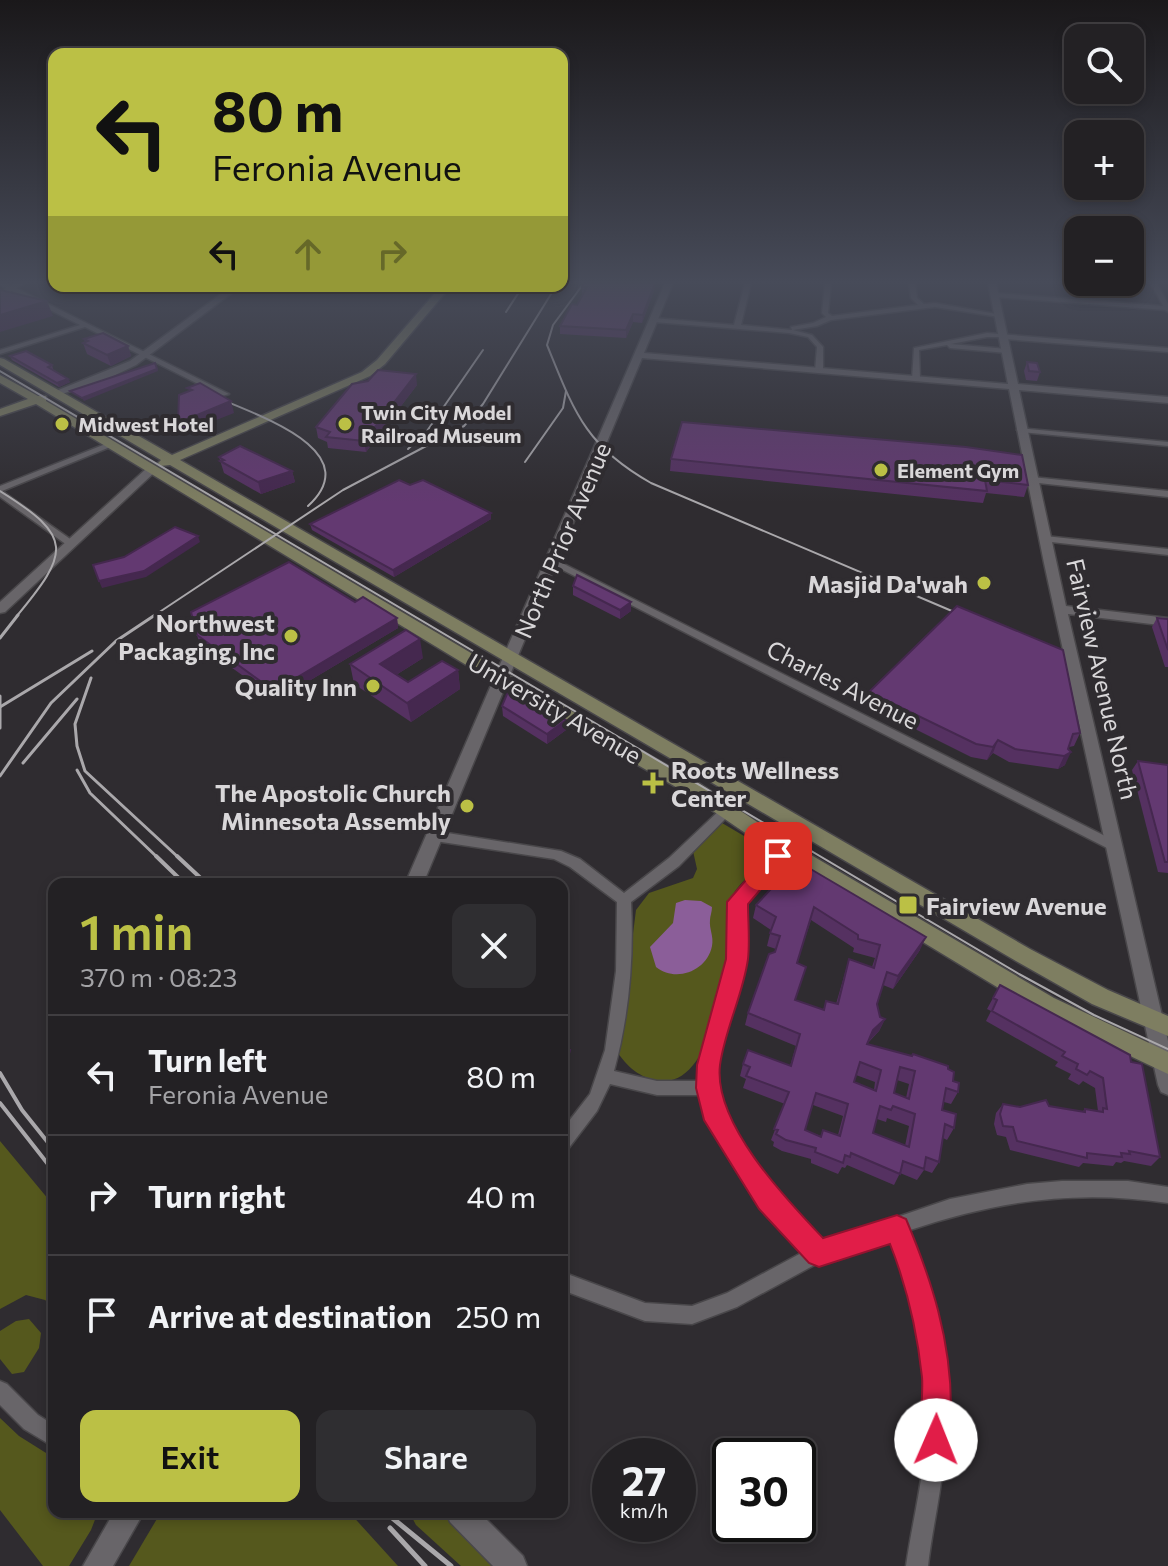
<!DOCTYPE html>
<meta charset="utf-8">
<style>
body{margin:0;font-family:Commissioner,sans-serif;background:#2f2e31;color:#f1f3f6;height:100vh;display:flex;flex-direction:column;font-size:30px;white-space:nowrap}
*{box-sizing:border-box;margin:0}
p{font-size:26px;color:#a3a3a6}
.icon{flex:none;width:44px;height:44px;fill:none;stroke:currentColor;stroke-width:2;stroke-linecap:round;stroke-linejoin:round}
.map{position:relative;flex:1;overflow:hidden}
.details{position:absolute;left:48px;top:878px;width:520px;height:640px;display:flex;flex-direction:column;background:#232124;border-radius:16px;box-shadow:0 4px 12px #0003,0 0 0 2px #403e41}
.details>*{flex:none}
.hud{position:absolute;left:48px;top:48px;width:520px;height:244px;border-radius:16px;box-shadow:0 4px 12px #0003,0 0 0 2px #403e41;background:#bbc045;color:#111;overflow:hidden}
.fabs{position:absolute;left:1064px;top:24px;display:grid;gap:16px}
.fabs a{display:grid;place-items:center;width:80px;height:80px;border-radius:16px;background:#232124;box-shadow:0 4px 12px #0003,0 0 0 2px #403e41;font-size:40px}
.speed{position:absolute;left:592px;top:1438px;display:flex;gap:16px;font-size:40px;font-weight:700;text-align:center}
.speed>*{display:grid;place-content:center;width:104px;height:104px;border-radius:50%;background:#232124;box-shadow:0 4px 12px #0003,0 0 0 2px #403e41;line-height:1}
.speed small{font-size:20px;font-weight:400}
.speed .limit{border:4px solid #111;border-radius:12px;background:#fff;color:#111}
.pin{position:absolute;display:grid;place-items:center;width:68px;height:68px;color:#fff;margin:-34px;border-radius:16px;box-shadow:0 4px 12px #0006}
.me{position:absolute;width:88px;margin:-44px;rotate:1deg;stroke-linejoin:round;filter:drop-shadow(0 0 6px #0008)}
.turn{display:flex;align-items:center;gap:28px;height:168px;padding:0 32px;font-size:36px}
.turn .icon{width:104px;height:104px;stroke-width:2.5}
.turn b{display:block;font-size:56px;line-height:68px}
.lanes{display:flex;align-items:center;height:76px;padding:0 32px;background:#0003;justify-content:center;gap:40px;direction:ltr}
.lanes .off{opacity:.35}
.round{display:grid;place-items:center;flex:none;width:84px;height:84px;border-radius:16px;background:#2f2e31}
.headline{display:flex;align-items:center;justify-content:space-between;height:136px;padding:0 32px}
h1{font-size:48px;font-weight:600;line-height:60px;color:#bbc045}
.cta{display:flex;gap:16px;margin-top:auto;padding:16px 32px}
.cta a{flex:1;height:92px;border-radius:16px;background:#bbc045;color:#111;font-size:32px;font-weight:600;line-height:92px;text-align:center}
.cta a+a{background:#2f2e31;color:#f1f3f6}
ul{padding:0;list-style:none}
li{display:flex;align-items:center;gap:24px;height:120px;padding:0 32px;border-top:2px solid #403e41}
li div{flex:1}
li b{display:block;font-size:30px}
li em{font-style:normal}
.map>svg:first-child{display:block}
</style>
<div class="map">
<svg width="1168" height="1566" viewBox="0 0 1168 1566">
<rect width="100%" height="100%" fill="#2f2c30"/>
<g fill="#55581d">
<path d="M722,823l51,30c-13,14 -41,33 -44,52 -2,12 3,25 2,37 -3,36 -21,141 -68,139 -20,-1 -34,-12 -45,-28l18,-143 13,-17 44,-15 4,-9 -4,-18z"/>
<path d="M0,1141l54,65v101l-9,-7 -19,-5 -26,14z"/>
<path d="M29,1319l12,14 -2,15 -15,24 -12,2 -12,-15v-28l16,-10z"/>
<path d="M0,1418l19,18 35,22v54h44l-7,18 -22,36h-26l-43,-56z"/>
<path d="M161,1512h188l49,54h-269z"/>
<path d="M409,1512h33l53,54h-34l-45,-41z"/>
</g>
<path fill="#8b5e99" d="M685,900l16,1 11,6c0,5 -2,9 -2,13 -1,9 4,16 2,26 -5,25 -36,37 -56,21l-6,-20 23,-24 3,-20z"/>
<g fill="none" stroke-linecap="round" stroke-linejoin="round">
<g stroke="#49474a" stroke-width="3">
<g id="minor">
<path d="M0,283h6l223,111 -7,2 -137,-69 -85,27v-4l80,-25 -80,-40z"/>
<path d="M745,283h6l-10,42 51,5 -1,-3 22,-4 13,-6 -4,-4 3,-30h6l-3,30 4,3 86,-11 -7,-7 -2,-15h6l2,15 7,6 11,-1 67,12 -3,2 -64,-10 -104,13 -14,6 -24,4 19,5 11,12v24l-4,2 -4,-2 2,-24 -9,-10 -19,-4 -135,-11 -3,-2 3,-2 80,7z"/>
<path d="M1151,283h6l11,21v8l-3,-2 -170,-13 -3,-2 3,-2 168,13z"/>
<path d="M987,333l181,15v4l-164,-13 -3,-2h-14l-36,7 56,5 3,2 -3,2 -57,-5 -3,-3 -28,5 1,29 -4,2 -4,-2 2,-31z"/>
<path d="M1018,428l150,14v4l-147,-14 -4,-2z"/>
<path d="M108,443l7,2 -113,46 71,50v4h-6l-67,-48v-11z"/>
<path d="M1032,477l136,14v6l-139,-15v-4z"/>
<path d="M1045,536l123,13v6l-126,-14v-4z"/>
<path d="M552,558l567,285 1,3 -1,3h-10l-560,-286v-4z"/>
<path d="M726,806l4,2 2,3 -2,3 -51,52 -48,36c3,57 -2,114 -17,169l43,10h44l2,-28 20,-62 7,-31 2,-26 -1,-32 48,-56h10l1,3 -1,3 -44,52c-1,10 1,20 1,31 0,18 -3,37 -8,55 -5,24 -18,46 -21,71 -9,71 58,136 104,182l129,-44 77,-15 35,-3h66l40,6v16c-93,-14 -172,-2 -261,28 31,72 46,148 37,226 -3,37 -12,73 -16,109h-22c5,-36 14,-72 18,-109 9,-75 -3,-151 -32,-221l-61,20 -94,51 -45,17 -47,-3 -83,-31v-18l83,31 47,3 35,-13 78,-42c-45,-44 -87,-93 -102,-156h-46l-47,-11 -13,27 -29,38 -6,2v-21l28,-36 15,-44 11,-79 1,-69 -47,-35 -16,-8 -119,-18 -4,-2 -2,-3 2,-3 4,-2 126,20 19,8 44,34 45,-35 53,-50z"/>
<path d="M0,1381l7,3 31,31 16,10v22l-30,-18 -24,-24z"/>
</g>
</g>
<g stroke="#49474a" stroke-width="3">
<g id="tertiary">
<path d="M15,283h10l-25,15v-6z"/>
<path d="M665,283h8l-29,70 364,31 -20,-101h8l22,101 150,13v6l-149,-13 47,216 102,12v8l-100,-12 100,427v54l-7,-3 -3,-7 -114,-522 -35,-174 -367,-31 -219,526h-18z"/>
<path d="M232,286h9l-105,79 -29,14 -48,16 -8,-2 79,-32z"/>
<path d="M147,468l10,2 -152,142 -5,1v-11z"/>
<path d="M114,1512h30l-31,54h-30z"/>
<path d="M446,1512h33l44,44 4,10h-34l-43,-44z"/>
</g>
</g>
<g stroke="#49474a" stroke-width="3">
<g id="secondary">
<path d="M441,286h10l-66,78 -15,12 -190,84 850,489 78,41 60,26v20l-76,-32 -76,-43 -846,-496 -10,1 -2,-3 3,-3 -161,-95v-7l4,1 168,96 190,-83 15,-12z"/>
<path d="M0,375l38,21h8v5l462,274 192,109 77,51 277,163 114,54v22l-130,-62 -275,-167 -75,-51 -192,-111 -460,-279 -36,12v-7l28,-10 -28,-16z"/>
</g>
</g>
<use href="#minor" fill="#686569" fill-rule="evenodd"/>
<use href="#tertiary" fill="#686569" fill-rule="evenodd"/>
<use href="#secondary" fill="#7e7e61" fill-rule="evenodd"/>
<path stroke="#aaa8ab" stroke-width="2" d="M0,371l1019,603 75,41 74,34"/>
<g stroke="#aaa8ab" stroke-width="2">
<path d="M584,283l-31,42 -6,20c27,66 38,101 104,138l315,134"/>
<path d="M506,312l17,-26"/>
<path d="M211,395c39,18 159,54 97,111"/>
<path d="M408,449l19,-18 56,-81"/>
<path d="M525,462l38,-54 3,-17"/>
<path d="M0,491c74,46 70,61 16,126"/>
<path d="M152,617l191,-127 121,-64 19,-22 73,-118"/>
</g>
<g stroke="#aaa8ab" stroke-width="3">
<path d="M962,615l11,5"/>
<path d="M0,638l18,-23"/>
<path d="M91,678l-16,46 2,22 8,25 94,87"/>
<path d="M0,696v32"/>
<path d="M0,707l92,-56"/>
<path d="M23,763l54,-64"/>
<path d="M77,770l13,23 68,65"/>
<path d="M0,776l51,-73 65,-62 39,-26"/>
</g>
<g stroke="#aaa8ab" stroke-width="4">
<path d="M156,856l29,28"/>
<path d="M177,856l30,28"/>
<path d="M0,1073l22,37 32,40"/>
<path d="M0,1103l51,65"/>
</g>
<g stroke="#aaa8ab" stroke-width="5">
<path d="M49,1166l5,6"/>
<path d="M385,1512l66,54"/>
<path d="M390,1528l35,38"/>
</g>
</g>
<g fill="#553161" fill-rule="evenodd">
<path d="M583,283h72v5l-13,35 -9,-1 -7,16 -66,-4v-8l17,-21 6,-11h-1v-7z"/>
<path d="M467,286h37l-6,8 -31,-3z"/>
<path d="M84,339l44,7 3,10 -20,10 -24,-12 -4,-11 2,-1z"/>
<path d="M10,356l42,9 1,4h-1l18,13 -11,5 -47,-27z"/>
<path d="M1027,362l13,10 -3,9 -11,-1 -2,-9z"/>
<path d="M368,381l49,4 -51,67 -38,-4 -1,-6 -9,-4 -2,-11z"/>
<path d="M682,422l346,63 -4,12 -38,-4 -3,10 -313,-32 1,-12z"/>
<path d="M219,457l73,14 3,11 -34,12 -37,-21z"/>
<path d="M410,485l81,34 -97,58 -82,-47 -2,-6z"/>
<path d="M573,586l58,16v9l-11,8 -47,-24z"/>
<path d="M355,602l42,16 1,10 -121,72 -77,-55 -3,-10z"/>
<path d="M1157,618l11,1v48h-3l-13,-40z"/>
<path d="M423,658l-27,17 12,7 50,-12 2,19 -49,33 -57,-38 -4,-20z"/>
<path d="M869,692l211,41 -6,13 -5,1 -4,18 -7,4 -49,-7 -16,-9 -6,7 -16,-3 -106,-53z"/>
<path d="M502,706l64,14v10l-19,14 -44,-28z"/>
<path d="M1138,761l30,4v108l-10,-1 -26,-102z"/>
<path d="M797,861l123,89 -27,39 -10,-4 -6,19 3,13 5,2 -6,12 -12,13 81,25 10,23 -7,12 -7,-2 -2,8 12,18 -7,12 -4,-2 -4,24 -7,11 -8,-3 -7,10 -17,-7 -6,12 -47,-20 -2,3 -3,-1 -4,7 -27,-11v-4l-29,-8 -9,-5 1,-4 -3,-2 14,-36 -42,-16 3,-9 -6,-3 3,-12 47,2 6,-20 -51,-21 3,-12 28,-64 -9,-3 4,-16 -18,-12 3,-13zM811,920l43,28 -1,4 22,6 -3,9 -23,-8 -13,45 -13,6 -28,-10 2,-37zM856,1075l19,7 -1,8 -20,-8zM897,1080l12,4 -3,14 -12,-5zM813,1105l30,11 -5,19 -15,-5 -2,6 -16,-6zM887,1118l22,8 -4,20 -32,-13 4,-14 9,3z"/>
<path d="M1000,985l131,77 29,95 -9,9 -27,-5 -3,2 -5,-1 -3,4 -30,-3 -4,4 -69,-17 -4,-13 -9,-2 -3,-11 2,-11 7,-9 17,3 29,-1 33,6 3,-3 13,2 -3,-23 -12,-7 -4,4 -11,-6 3,-5 -16,-8 3,-4 -72,-41 5,-10 -4,-2z"/>
</g>
<g fill="#45284f">
<path d="M655,283v5l-13,35 1,-8z"/>
<path d="M498,286h6l-6,8z"/>
<path d="M47,301l6,15 -53,16v-17z"/>
<path d="M633,314v8l-7,16v-8z"/>
<path d="M128,346l3,10 -20,10 -4,-11z"/>
<path d="M157,369l1,2 -74,30 -2,-3z"/>
<path d="M416,374l1,11 -51,67 -2,-11z"/>
<path d="M68,379l2,3 -11,5 -2,-4z"/>
<path d="M231,401l3,12 -53,21 -3,-11z"/>
<path d="M292,471l3,11 -34,12 -3,-12z"/>
<path d="M491,513v6l-97,58 -1,-7z"/>
<path d="M198,536l2,6 -54,35 -44,11 -3,-7z"/>
<path d="M631,602v9l-11,8v-9z"/>
<path d="M397,618l1,10 -121,72 -3,-9z"/>
<path d="M420,639l3,19 -40,25 -3,-19z"/>
<path d="M458,670l2,19 -49,33 -4,-19z"/>
<path d="M566,720v10l-19,14v-10z"/>
<path d="M998,740l-5,13 -6,7 6,-13z"/>
<path d="M1071,752l-6,13 -7,4 6,-13z"/>
<path d="M926,937l-6,13 -27,39 5,-13z"/>
<path d="M885,1019l-6,12 -11,11 5,-12z"/>
<path d="M570,1050v10l-7,26v-10z"/>
</g>
<g fill="#633971" stroke="#45284f" stroke-width="2" fill-rule="evenodd">
<path d="M583,283h72l-12,32 -10,-1 -7,16 -66,-4 12,-22 5,1 10,-18h-5z"/>
<path d="M0,290l47,11 -47,14z"/>
<path d="M103,333l25,13 -21,9 -24,-12 5,-2 -4,-2z"/>
<path d="M26,351l26,14 -4,2 20,12 -11,4 -47,-27z"/>
<path d="M1027,362l10,1 3,9 -11,-1z"/>
<path d="M155,363l2,6 -75,29 -12,-7z"/>
<path d="M378,370l38,4 -52,67 -38,-4 4,-5 -14,-5 36,-43 16,-3z"/>
<path d="M200,383l31,18 -53,22 1,-28 13,-5 -5,-2z"/>
<path d="M682,422l284,25 56,8 6,30 -43,-5 2,11 -316,-32z"/>
<path d="M240,446l52,25 -34,11 -38,-21 4,-1 -5,-3z"/>
<path d="M399,480l11,5 13,-5 68,33 -98,57 -83,-46z"/>
<path d="M175,527l23,9 -54,35 -45,10 -6,-16 31,-8z"/>
<path d="M289,562l66,40 8,-5 34,21 -123,73 -77,-56 -6,-23z"/>
<path d="M577,575l54,27 -11,8 -47,-24z"/>
<path d="M957,606l106,44 17,83 -7,1 -5,15 3,3 -7,4 -49,-7 -17,-9 -5,7 -17,-3 -107,-52z"/>
<path d="M1157,618l11,1v31z"/>
<path d="M406,630l14,9 -40,25 28,18 34,-21 16,9 -51,33 -57,-39z"/>
<path d="M510,687l56,33 -19,14 -45,-28z"/>
<path d="M1138,761l30,4v97h-3z"/>
<path d="M797,861l129,76 -28,39 -11,-4 -10,32 3,13 5,2 -12,11 -6,14 45,12 1,-2 35,12v3l6,3 -1,9 6,2 -1,9 -12,-4 -4,22 14,4 -2,14 -9,-4 -6,38 -13,-5 -2,12 -21,-8 -3,13 -49,-21 -1,4 -5,-2 -2,8 -28,-11 1,-4 -30,-8 -10,-6 2,-4 -4,-1 15,-37 -43,-16 4,-9 -7,-3 5,-14 43,16 9,-32 -52,-21 21,-59 6,-2 5,-16 -10,-3 6,-16 -20,-12zM814,907l44,28v4l22,6 -6,23 -25,-9 -11,45 -12,-3 -2,9 -29,-10 11,-33 -9,-4zM860,1062l21,8 -5,21 -22,-9zM900,1067l15,4 -6,28 -15,-6zM816,1093l32,11 -8,32 -17,-6 -2,7 -16,-7zM880,1106l11,4 2,-4 22,8 -6,33 -36,-14z"/>
<path d="M1000,985l130,70 1,7 11,2 18,93 -31,-6 1,3 -9,-1 1,4 -35,-4v5l-70,-17 -4,-14 -10,-1 -3,-12 3,-10 17,3 26,-7 3,6 36,6v-3l18,3v-4l4,1 -4,-31 -13,-7 -3,4 -11,-6 2,-5 -16,-8 3,-4 -73,-41 5,-11 -4,-2z"/>
<path d="M562,1048l8,2 -7,26 -1,-1z"/>
</g>
<linearGradient id="sky" x2="0" y2="1"><stop stop-color="#1a181a"/><stop offset="0.56" stop-color="#474b59"/><stop offset="1" stop-color="#474b59" stop-opacity="0"/></linearGradient>
<rect width="1168" height="503" fill="url(#sky)"/>
<path fill="#e11d48" stroke="#92132f" stroke-width="2" d="M778,848l7,2 3,6 -3,5 -37,43c0,18 2,37 0,55 -5,36 -23,70 -28,106 -7,58 66,134 103,173l74,-23 9,4c26,62 45,121 45,188 0,16 1,30 -4,44l-11,4 -11,-4c-9,-23 -1,-50 -3,-74 -5,-47 -15,-90 -32,-133l-71,23 -10,-4 -50,-54 -55,-89 -8,-32 1,-23 29,-106 1,-57 45,-52z"/>
<g fill="#bbc045" stroke="#2f2c30" stroke-width="3">
<circle cx="62" cy="424" r="8"/>
<circle cx="345" cy="424" r="8"/>
<circle cx="881" cy="470" r="8"/>
<circle cx="984" cy="583" r="8"/>
<circle cx="291" cy="636" r="8"/>
<circle cx="373" cy="686" r="8"/>
<path d="M649 771h8v8h8v8h-8v8h-8v-8h-8v-8h8z"/>
<circle cx="467" cy="806" r="8"/>
<rect x="898" y="895" width="20" height="20" rx="4"/>
</g>
<g text-anchor="middle" dominant-baseline="central" stroke-width="8" stroke-linejoin="round" paint-order="stroke">
<g font-size="20" font-weight="bold" fill="#d9d7d9" stroke="#2f2c30" text-anchor="start">
<text x="361" y="412">Twin City Model<tspan x="361" dy="23">Railroad Museum</tspan></text>
<text x="78" y="424">Midwest Hotel</text>
<text x="897" y="470">Element Gym</text>
</g>
<g font-size="24" fill="#d9d7d9" stroke="#2f2c30">
<text transform="translate(562 540) rotate(-67)">North Prior Avenue</text>
<text transform="translate(1103 679) rotate(77)">Fairview Avenue North</text>
<text transform="translate(843 684) rotate(27)">Charles Avenue</text>
<text transform="translate(555 708) rotate(30)">University Avenue</text>
</g>
<g font-size="24" font-weight="bold" fill="#d9d7d9" stroke="#2f2c30" text-anchor="end">
<text x="968" y="583">Masjid Da'wah</text>
<text x="275" y="622">Northwest<tspan x="275" dy="28">Packaging, Inc</tspan></text>
<text x="357" y="686">Quality Inn</text>
<text x="671" y="769" text-anchor="start">Roots Wellness<tspan x="671" dy="28">Center</tspan></text>
<text x="451" y="792">The Apostolic Church<tspan x="451" dy="28">Minnesota Assembly</tspan></text>
<text x="926" y="905" text-anchor="start">Fairview Avenue</text>
</g>
</g>
</svg>
<div class="fabs">
<a><svg class="icon" aria-label="search" viewBox="0 0 24 24"><circle cx="10" cy="10" r="6"/><path d="M15 15l6 6"/></svg></a>
<a>+</a>
<a>−</a>
</div>
<div class="speed"><div>27<small>km/h</small></div><div class="limit">30</div></div>
<div class="pin" style="left:778px;top:856px;background:#d93025"><svg class="icon" aria-label="arrive" viewBox="0 0 24 24"><path d="M6 21V4h12l-3 4 3 4H6"/></svg></div>
<svg class="me" style="left:936px;top:1440px" viewBox="-20 -20 40 40"><circle r="19" fill="#fff"/><path d="M0-13L10 11 0 6-10 11z" fill="#e11d48"/></svg>
<div class="hud">
<div class="turn"><svg class="icon" aria-label="left" viewBox="0 0 24 24"><path d="M17 20v-9H6M10 6l-5 5 5 5"/></svg><div><b>80 m</b>Feronia Avenue</div></div>
<div class="lanes"><svg class="icon" aria-label="left" viewBox="0 0 24 24"><path d="M17 20v-9H6M10 6l-5 5 5 5"/></svg><svg class="icon off" aria-label="ahead" viewBox="0 0 24 24"><path d="M12 20V5M6 11l6-6 6 6"/></svg><svg class="icon off" aria-label="right" viewBox="0 0 24 24"><path d="M7 20v-9h11M14 6l5 5-5 5"/></svg></div>
</div>
<section class="details">
<div class="headline"><div><h1>1 min</h1><p>370 m · 08:23</p></div><a class="round"><svg class="icon" aria-label="close" viewBox="0 0 24 24"><path d="M6 6l12 12M18 6L6 18"/></svg></a></div>
<ul>
<li><svg class="icon" aria-label="left" viewBox="0 0 24 24"><path d="M17 20v-9H6M10 6l-5 5 5 5"/></svg><div><b>Turn left</b><p>Feronia Avenue</p></div><em>80 m</em></li>
<li><svg class="icon" aria-label="right" viewBox="0 0 24 24"><path d="M7 20v-9h11M14 6l5 5-5 5"/></svg><div><b>Turn right</b></div><em>40 m</em></li>
<li><svg class="icon" aria-label="arrive" viewBox="0 0 24 24"><path d="M6 21V4h12l-3 4 3 4H6"/></svg><div><b>Arrive at destination</b></div><em>250 m</em></li>
</ul>
<div class="cta"><a>Exit</a><a>Share</a></div>
</section>
</div>
